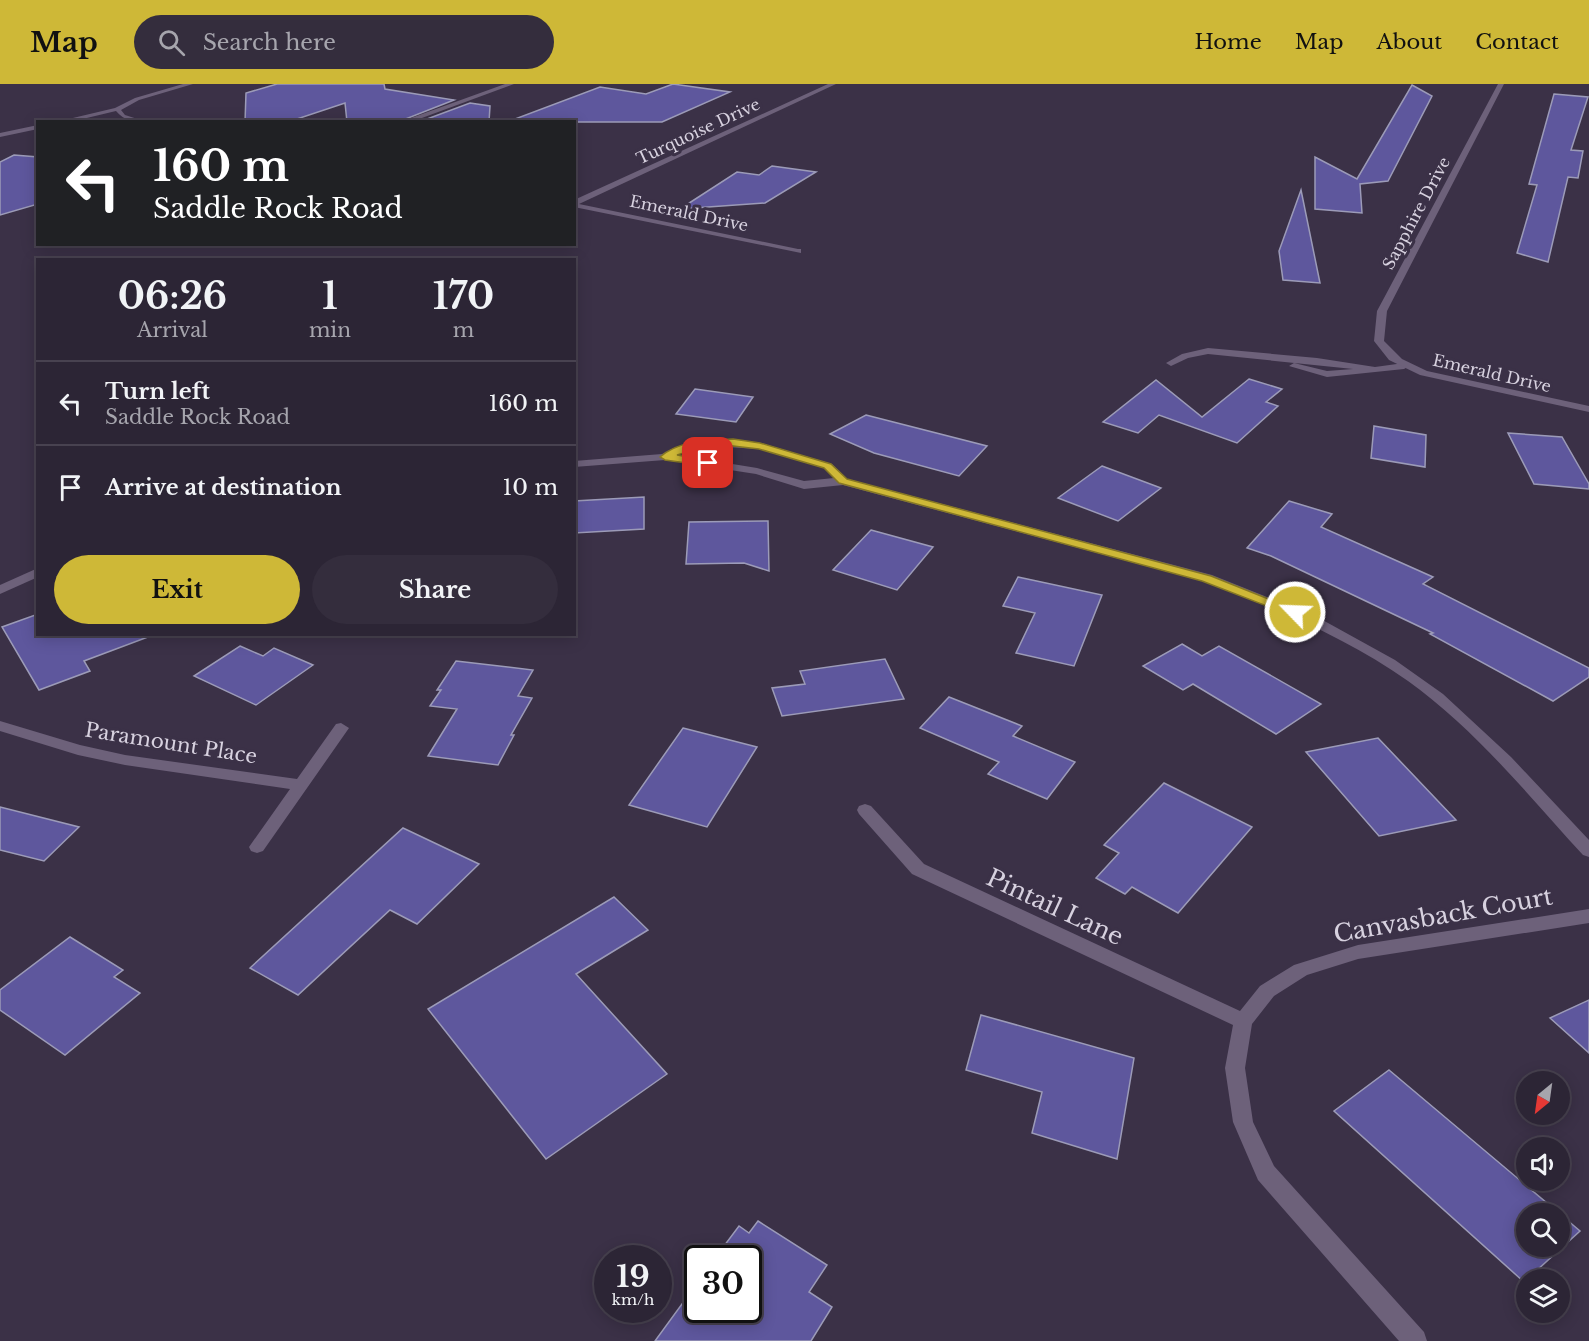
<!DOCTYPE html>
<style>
body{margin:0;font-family:"Libre Baskerville",serif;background:#342d3d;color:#f1f3f6;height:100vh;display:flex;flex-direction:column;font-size:22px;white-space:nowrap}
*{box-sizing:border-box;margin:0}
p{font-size:20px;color:#a6a5ad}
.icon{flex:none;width:33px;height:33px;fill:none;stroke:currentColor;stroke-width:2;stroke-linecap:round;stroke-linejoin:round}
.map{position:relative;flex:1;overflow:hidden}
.panel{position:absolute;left:36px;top:174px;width:540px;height:378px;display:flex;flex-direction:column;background:#2c2535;border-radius:0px;box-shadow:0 3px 15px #0003,0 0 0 2px #484250}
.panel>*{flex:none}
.banner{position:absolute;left:36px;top:36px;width:540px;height:126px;border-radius:0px;box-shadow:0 3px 15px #0003,0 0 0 2px #484250;background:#202124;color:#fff;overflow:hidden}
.needle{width:39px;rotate:209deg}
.fabs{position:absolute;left:1516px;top:987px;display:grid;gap:12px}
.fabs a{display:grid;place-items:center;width:54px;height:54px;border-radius:50%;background:#2c2535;box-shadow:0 3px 15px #0003,0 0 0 2px #484250;font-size:30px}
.speed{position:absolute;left:594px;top:1161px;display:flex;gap:12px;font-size:30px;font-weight:700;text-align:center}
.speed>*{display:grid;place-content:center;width:78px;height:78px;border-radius:50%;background:#2c2535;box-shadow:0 3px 15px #0003,0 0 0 2px #484250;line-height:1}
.speed small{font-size:15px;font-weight:400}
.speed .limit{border:3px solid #111;border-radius:9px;background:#fff;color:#111}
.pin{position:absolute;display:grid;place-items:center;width:51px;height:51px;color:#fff;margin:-26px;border-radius:12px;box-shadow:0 3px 9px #0006}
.me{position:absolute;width:66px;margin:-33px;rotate:294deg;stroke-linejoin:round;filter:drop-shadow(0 0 4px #0008)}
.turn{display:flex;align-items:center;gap:21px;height:126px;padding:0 18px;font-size:27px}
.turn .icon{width:78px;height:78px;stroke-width:2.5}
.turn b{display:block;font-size:42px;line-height:51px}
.eta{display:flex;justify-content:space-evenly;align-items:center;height:102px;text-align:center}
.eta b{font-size:36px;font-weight:700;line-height:42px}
.button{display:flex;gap:12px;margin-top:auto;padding:12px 18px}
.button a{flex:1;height:69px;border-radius:36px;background:#ceb837;color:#111;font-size:24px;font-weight:700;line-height:69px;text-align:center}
.button a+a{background:#342d3d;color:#f1f3f6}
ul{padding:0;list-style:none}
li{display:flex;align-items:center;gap:18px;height:84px;padding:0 18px;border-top:2px solid #484250}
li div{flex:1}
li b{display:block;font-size:22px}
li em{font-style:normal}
header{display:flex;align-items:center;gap:36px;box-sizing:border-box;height:84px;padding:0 30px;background:#ceb837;color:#111}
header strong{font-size:28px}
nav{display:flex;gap:33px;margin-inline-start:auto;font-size:21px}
.search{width:420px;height:54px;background:#342d3d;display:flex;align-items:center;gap:15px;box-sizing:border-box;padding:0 21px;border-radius:33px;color:#a6a5ad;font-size:22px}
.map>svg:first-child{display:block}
</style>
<header>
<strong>Map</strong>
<div class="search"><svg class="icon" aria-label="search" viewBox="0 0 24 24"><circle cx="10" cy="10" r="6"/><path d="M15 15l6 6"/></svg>Search here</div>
<nav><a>Home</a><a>Map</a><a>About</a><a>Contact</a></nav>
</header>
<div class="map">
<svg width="1589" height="1257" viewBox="0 0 1589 1257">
<rect width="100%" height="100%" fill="#3b3147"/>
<g fill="#5e579d" stroke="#9c9bb8" stroke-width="1.5">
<path d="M277,0h107l1,5 69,11 -56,22h-51l-2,-19 -57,19h-43l1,-29z"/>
<path d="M673,0l57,8 -68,30h-147v-3l85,-32 46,7z"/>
<path d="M1412,1l20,11 -44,85 -28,3 2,29 -47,-4v-52l42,22z"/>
<path d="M1554,10l34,3 -17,53 12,1 -5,27 -10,-1 -20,85 -31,-9 20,-68 -8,-1z"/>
<path d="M470,19l20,3 -1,16h-70z"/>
<path d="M14,71l24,2v47l-38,11v-53z"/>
<path d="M772,82l44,6 -51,31 -85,6 57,-37 22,3z"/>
<path d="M1301,106l19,93 -37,-3 -4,-29z"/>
<path d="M1249,295l33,10 -16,13 12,4 -41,37 -78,-28 -21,18 -35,-11 53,-42 46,37z"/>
<path d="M695,305l58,8 -17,25 -60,-8z"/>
<path d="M866,331l121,31 -28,30 -85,-23 -44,-19z"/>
<path d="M1374,342l52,9 -1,32 -54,-9z"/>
<path d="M1508,349l54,4 27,47v5l-55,-5z"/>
<path d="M1102,382l59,22 -43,33 -60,-23z"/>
<path d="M644,413v32l-70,4v-32z"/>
<path d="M1289,417l43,13 -11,13 112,50 -10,7 166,84v9l-36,24 -123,-67 3,-1 -162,-77 -24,-8z"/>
<path d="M768,437l1,50 -25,-8 -58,1 3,-42z"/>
<path d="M871,446l62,17 -36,43 -64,-20z"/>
<path d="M1018,493l84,18 -28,71 -58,-13 19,-40 -32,-7z"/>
<path d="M38,530v20h110v3l-64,24 6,10 -51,19 -37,-63z"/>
<path d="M1182,560l20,12 17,-10 102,58 -45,30 -83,-50 -10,6 -40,-24z"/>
<path d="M240,562l23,10 11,-8 39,17 -57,40 -62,-29z"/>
<path d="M885,575l19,40 -122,17 -10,-28 33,-4 -5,-13z"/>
<path d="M456,577l77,9 -15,26 14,2 -21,37h3l-16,30 -70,-9 29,-47 -27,-3 11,-16h-4z"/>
<path d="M949,613l73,29 -9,10 62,26 -28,37 -59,-25 11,-12 -79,-34z"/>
<path d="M683,644l74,19 -50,80 -78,-22z"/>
<path d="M1378,654l78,82 -77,16 -73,-84z"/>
<path d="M1164,699l88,44 -74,86 -46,-26 -7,7 -29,-16 23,-25 -15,-8z"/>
<path d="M0,723l79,20 -35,34 -44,-11z"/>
<path d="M403,744l76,36 -62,60 -27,-14 -92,85 -48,-27z"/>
<path d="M614,813l34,33 -72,44 91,100 -121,85 -118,-150z"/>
<path d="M70,853l53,33 -9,7 26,16 -75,62 -65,-45v-20z"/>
<path d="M1589,916v53l-39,-35z"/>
<path d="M981,931l153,43 -17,101 -85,-26 10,-41 -76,-22z"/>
<path d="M1389,986l171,144h-33v32h33v-32l20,17 -56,51 -190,-171z"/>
<path d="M758,1137l69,44 -18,27 23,15 -21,34h-156l43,-59v28h50v-52h-33l24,-32 10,7z"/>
</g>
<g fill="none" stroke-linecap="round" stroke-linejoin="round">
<path fill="#6d617a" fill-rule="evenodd" d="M1208,264l109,10 58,9 29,-4 5,3 -5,3 -77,8 -38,-11 5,-3 33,8 26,-2 -145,-15 -20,4 -17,8 -5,-3 16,-9z"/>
<g fill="#6d617a" fill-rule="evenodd">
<path d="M183,0h10l-54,16 -18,10 4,5 22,7c-12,0 -23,-1 -31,-11l-46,11h-14l59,-14 20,-10z"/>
<path d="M505,0h9l-103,38h-11z"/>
<path d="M828,0h8l-257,120 219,45h3v4l-227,-46v-7z"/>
<path d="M1498,0h6l-117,227 -3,30 18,18 25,12 162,35v6l-169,-37 -31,-15 -15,-19 3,-30 7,-13z"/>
<path d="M38,41v4l-38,8v-4z"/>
<path d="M708,356l56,4 68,20 15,15 365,96 107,43 76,42 48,34 68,63 78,83v17l-6,-2c-55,-60 -108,-126 -175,-174 -63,-44 -134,-74 -206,-100l-359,-96 -39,4 -48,-15 -91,-14 -91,7v-6l88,-7 23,-9zM708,362l51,3 65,19 10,10 -30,3 -47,-13 -80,-13z"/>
<path d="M38,484v9l-38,17v-9z"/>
<path d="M0,637l80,24 45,10 172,24 39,-55 5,-1 8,5 -86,123 -6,2 -6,-2 -2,-4 41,-58 -165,-24 -47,-10 -78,-24z"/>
<path d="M865,720l6,2 53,58 316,147 20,-25 34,-21 64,-20 231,-36v14l-231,36 -51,16 -33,21 -22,28 -7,44 8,54 21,44 150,166 3,9h-28l-141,-161 -25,-58 -8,-54 8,-43 -321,-151 -53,-60 -2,-4 2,-4z"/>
</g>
</g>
<path fill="#ceb837" stroke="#867824" stroke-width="1.5" d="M733,355l27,4 71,21 16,15 364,97 90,36 -6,4 -5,-1 -88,-34 -363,-98 -15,-15 -65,-19 -26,-3h-25l-31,9 35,6 1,2 -5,3 -43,-6 -5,-3c19,-17 50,-17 73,-18z"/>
<g text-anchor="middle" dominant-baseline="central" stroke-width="6" stroke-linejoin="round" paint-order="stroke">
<g font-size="16" fill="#d7d1df" stroke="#3b3147">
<text transform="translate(698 47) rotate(-25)">Turquoise Drive</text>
<text transform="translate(689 129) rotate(12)">Emerald Drive</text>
<text transform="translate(1416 129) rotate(-62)">Sapphire Drive</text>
<text transform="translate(1492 289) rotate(13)">Emerald Drive</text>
</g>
<g font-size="20" fill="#d7d1df" stroke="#3b3147">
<text transform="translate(171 659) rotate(9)">Paramount Place</text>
</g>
<g font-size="24" fill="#d7d1df" stroke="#3b3147">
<text transform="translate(1055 823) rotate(25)">Pintail Lane</text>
<text transform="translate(1443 831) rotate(-10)">Canvasback Court</text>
</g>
</g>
</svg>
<div class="fabs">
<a><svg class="needle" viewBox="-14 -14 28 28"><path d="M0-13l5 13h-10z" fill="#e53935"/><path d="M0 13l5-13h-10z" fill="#a6a5ad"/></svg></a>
<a><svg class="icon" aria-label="sound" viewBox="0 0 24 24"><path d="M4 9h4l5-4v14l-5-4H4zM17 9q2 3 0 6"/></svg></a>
<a><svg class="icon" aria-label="search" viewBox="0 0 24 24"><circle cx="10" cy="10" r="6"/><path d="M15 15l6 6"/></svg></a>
<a><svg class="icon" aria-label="layers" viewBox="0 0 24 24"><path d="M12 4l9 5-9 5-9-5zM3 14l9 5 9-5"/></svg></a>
</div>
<div class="speed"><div>19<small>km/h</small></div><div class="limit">30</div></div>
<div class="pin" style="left:708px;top:379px;background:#d93025"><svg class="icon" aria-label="arrive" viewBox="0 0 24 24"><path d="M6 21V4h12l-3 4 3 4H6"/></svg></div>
<svg class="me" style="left:1295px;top:528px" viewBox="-20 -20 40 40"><circle r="17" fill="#ceb837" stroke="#fff" stroke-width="3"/><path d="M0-11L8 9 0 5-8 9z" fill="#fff"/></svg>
<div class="banner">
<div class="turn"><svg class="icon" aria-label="left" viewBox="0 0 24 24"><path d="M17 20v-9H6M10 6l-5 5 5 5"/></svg><div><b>160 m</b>Saddle Rock Road</div></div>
</div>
<section class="panel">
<div class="eta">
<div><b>06:26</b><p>Arrival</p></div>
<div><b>1</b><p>min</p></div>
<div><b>170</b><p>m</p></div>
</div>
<ul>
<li><svg class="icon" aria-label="left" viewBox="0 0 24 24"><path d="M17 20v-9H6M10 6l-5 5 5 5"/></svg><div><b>Turn left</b><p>Saddle Rock Road</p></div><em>160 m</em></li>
<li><svg class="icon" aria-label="arrive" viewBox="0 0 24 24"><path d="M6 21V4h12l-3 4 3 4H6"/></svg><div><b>Arrive at destination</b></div><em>10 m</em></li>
</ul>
<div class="button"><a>Exit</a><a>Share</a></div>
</section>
</div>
